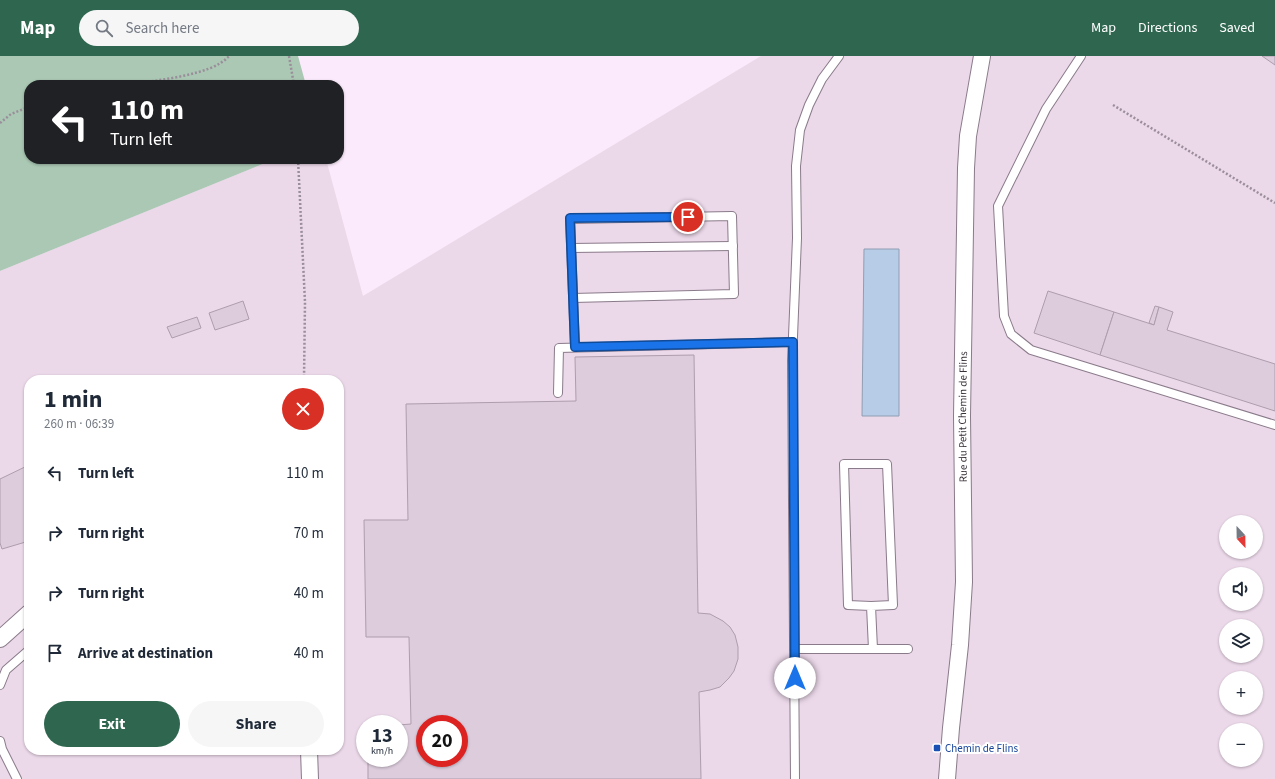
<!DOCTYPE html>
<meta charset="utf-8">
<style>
body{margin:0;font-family:"Source Sans 3",sans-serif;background:#f6f6f7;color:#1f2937;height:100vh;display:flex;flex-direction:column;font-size:15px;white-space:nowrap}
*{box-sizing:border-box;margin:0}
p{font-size:13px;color:#747a83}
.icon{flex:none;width:22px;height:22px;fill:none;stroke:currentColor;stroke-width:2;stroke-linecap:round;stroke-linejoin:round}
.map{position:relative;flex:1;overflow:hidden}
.side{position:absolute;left:24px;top:319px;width:320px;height:380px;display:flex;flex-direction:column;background:#fff;border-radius:16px;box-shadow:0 1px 3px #0004}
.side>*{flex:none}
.top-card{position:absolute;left:24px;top:24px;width:320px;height:84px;border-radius:16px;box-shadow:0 1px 3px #0004;background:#202124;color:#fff;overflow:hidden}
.needle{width:26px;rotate:158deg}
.buttons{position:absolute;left:1219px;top:459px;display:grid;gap:8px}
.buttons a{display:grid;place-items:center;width:44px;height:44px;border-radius:50%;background:#fff;box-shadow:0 1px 3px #0004;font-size:20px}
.speed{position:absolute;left:356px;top:659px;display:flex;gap:8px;font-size:20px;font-weight:700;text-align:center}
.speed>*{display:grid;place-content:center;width:52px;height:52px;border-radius:50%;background:#fff;box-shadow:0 1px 3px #0004;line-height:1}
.speed small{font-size:10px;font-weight:400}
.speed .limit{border:6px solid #d22;background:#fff;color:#111}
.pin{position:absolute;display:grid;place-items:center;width:34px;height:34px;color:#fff;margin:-17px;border:2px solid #fff;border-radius:50%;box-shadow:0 1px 4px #0007}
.me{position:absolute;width:44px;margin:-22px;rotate:0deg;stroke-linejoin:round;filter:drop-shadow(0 0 3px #0008)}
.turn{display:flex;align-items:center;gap:14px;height:84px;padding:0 20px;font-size:18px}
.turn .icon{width:52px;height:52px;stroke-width:2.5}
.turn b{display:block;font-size:28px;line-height:34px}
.round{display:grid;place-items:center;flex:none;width:42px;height:42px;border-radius:21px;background:#f6f6f7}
.summary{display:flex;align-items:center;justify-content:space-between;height:68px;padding:0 20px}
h1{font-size:24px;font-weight:700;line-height:30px}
.action{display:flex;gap:8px;margin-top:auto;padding:8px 20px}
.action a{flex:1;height:46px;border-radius:24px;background:#2e664f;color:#fff;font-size:16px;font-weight:700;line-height:46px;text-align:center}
.action a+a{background:#f6f6f7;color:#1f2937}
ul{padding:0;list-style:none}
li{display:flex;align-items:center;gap:12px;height:60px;padding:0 20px}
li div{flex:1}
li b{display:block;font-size:15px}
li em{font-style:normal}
header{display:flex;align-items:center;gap:24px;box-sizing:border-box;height:56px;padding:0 20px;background:#2e664f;color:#fff}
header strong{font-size:19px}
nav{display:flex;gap:22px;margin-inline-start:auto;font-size:14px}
.search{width:280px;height:36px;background:#f6f6f7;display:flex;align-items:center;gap:10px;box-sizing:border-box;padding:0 14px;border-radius:22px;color:#747a83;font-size:15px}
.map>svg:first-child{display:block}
</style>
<header>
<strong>Map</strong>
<div class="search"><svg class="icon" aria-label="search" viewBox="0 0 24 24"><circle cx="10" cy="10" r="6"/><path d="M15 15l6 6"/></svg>Search here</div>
<nav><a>Map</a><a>Directions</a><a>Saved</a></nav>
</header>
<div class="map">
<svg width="1275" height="723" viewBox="0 0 1275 723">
<rect width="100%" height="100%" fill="#fbeafb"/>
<path fill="#ebd8e9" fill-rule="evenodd" d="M761,0h514v723h-1275v-508l275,-112h51l37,137zM29,324h310v370h-310zM1226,466h30v30h-30zM1226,518h30v30h-30zM1226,570h30v30h-30zM1226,622h30v30h-30zM365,668h34v34h-34zM425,668h34v34h-34zM1226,674h30v30h-30z"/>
<path fill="#aac8b4" d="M0,0h298l8,29h-277v74h246l-275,112z"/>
<path fill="#b6cce7" stroke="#909eb3" d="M864,193h35v167h-37z"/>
<g fill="#dcccdc" stroke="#ad9dad" fill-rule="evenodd">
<path d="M1262,0h13v9z"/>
<path d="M1048,235l66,21 -14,43 -66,-22z"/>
<path d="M243,245l6,18 -34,11 -6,-17z"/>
<path d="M1155,250l4,1 -5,18 -5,-2z"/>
<path d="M1159,251l14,5 -6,18 108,34v47l-175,-56 14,-43 40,13z"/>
<path d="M197,261l4,11 -29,10 -5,-11z"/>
<path d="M694,299l4,258 12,1 13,7 7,6 5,8 3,12v12l-4,12 -5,7 -9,9 -10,3 -11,2 2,87h-333v-21h31v-33l12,-1 -2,-87h-43l-2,-117h44l-2,-116 170,-3 -1,-44zM425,668h34v34h-34z"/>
<path d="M29,409v76l-27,8 -2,-6v-64z"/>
</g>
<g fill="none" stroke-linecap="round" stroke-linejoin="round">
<g stroke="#8a7b8a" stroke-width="10">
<g id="lane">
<path d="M1081,0l-35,53 -48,97 6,110 7,18 20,16 244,75"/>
<path d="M571,192l162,-2"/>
<path d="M573,242l161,-4 -2,-78 -162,3 5,128"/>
<path d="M558,337l1,-45 234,-6"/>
<path d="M871,550l-23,-1 -4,-141h43l6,141 -22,1 2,43"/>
<path d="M794,593h114"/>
<path d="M0,629l6,-15 23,-20"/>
<path d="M0,685l2,8 15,30"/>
<path d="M795,723l-3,-418 5,-123 -1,-72 4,-36 9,-25 13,-26 17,-23"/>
</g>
</g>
<g stroke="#8a7b8a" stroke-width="18">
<g id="street">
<path d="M0,583l29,-26"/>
<path d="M309,694l1,29"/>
<path id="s1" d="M947,723l4,-51 9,-83 4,-63 -2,-166 4,-248 2,-32 14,-80"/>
</g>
</g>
<g stroke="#9a8e9a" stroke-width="2.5" stroke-dasharray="2 2" stroke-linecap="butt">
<path d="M289,0l5,29"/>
<path d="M128,29c26,-5 84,-9 101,-29"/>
<path d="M1113,49l162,98"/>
<path d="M0,67l11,-9 18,-7"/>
<path d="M298,103l7,143 -1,78"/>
</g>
<use href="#lane" stroke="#fff" stroke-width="8"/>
<use href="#street" stroke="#fff" stroke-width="16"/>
</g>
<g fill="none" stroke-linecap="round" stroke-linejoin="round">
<g stroke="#114b97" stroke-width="10">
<path id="route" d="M688,161l-118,1 5,129 218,-5 2,336"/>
</g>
<use href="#route" stroke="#1a73e8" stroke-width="7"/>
</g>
<rect fill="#1a4fb4" stroke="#fff" stroke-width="1.5" x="933" y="688" width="8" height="8" rx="2"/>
<g text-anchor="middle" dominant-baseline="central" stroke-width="4" stroke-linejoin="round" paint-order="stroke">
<g font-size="11" fill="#393239" stroke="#fff">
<text stroke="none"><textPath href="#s1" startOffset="363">Rue du Petit Chemin de Flins</textPath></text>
</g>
<g font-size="11" fill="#164399" stroke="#fff" text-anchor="start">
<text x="945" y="692">Chemin de Flins</text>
</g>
</g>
</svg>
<div class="buttons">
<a><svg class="needle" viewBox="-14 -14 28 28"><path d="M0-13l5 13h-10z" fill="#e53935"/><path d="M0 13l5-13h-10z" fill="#747a83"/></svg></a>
<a><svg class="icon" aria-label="sound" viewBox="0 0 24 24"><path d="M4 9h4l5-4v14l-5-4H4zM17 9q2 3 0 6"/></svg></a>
<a><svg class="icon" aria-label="layers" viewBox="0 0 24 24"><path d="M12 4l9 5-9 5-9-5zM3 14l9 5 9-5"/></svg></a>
<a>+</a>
<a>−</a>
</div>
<div class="speed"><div>13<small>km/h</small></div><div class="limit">20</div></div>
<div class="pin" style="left:688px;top:161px;background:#d93025"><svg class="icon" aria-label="arrive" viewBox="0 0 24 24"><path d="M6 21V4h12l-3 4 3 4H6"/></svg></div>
<svg class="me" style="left:795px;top:622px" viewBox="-20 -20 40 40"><circle r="19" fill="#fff"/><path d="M0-13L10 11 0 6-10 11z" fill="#1a73e8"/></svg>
<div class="top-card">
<div class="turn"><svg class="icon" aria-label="left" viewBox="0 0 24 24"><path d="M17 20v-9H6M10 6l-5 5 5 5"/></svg><div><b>110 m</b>Turn left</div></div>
</div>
<section class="side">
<div class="summary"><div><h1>1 min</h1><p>260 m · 06:39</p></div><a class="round" style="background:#d93025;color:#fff"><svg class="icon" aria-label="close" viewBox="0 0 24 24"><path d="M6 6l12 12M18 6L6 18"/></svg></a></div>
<ul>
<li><svg class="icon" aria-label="left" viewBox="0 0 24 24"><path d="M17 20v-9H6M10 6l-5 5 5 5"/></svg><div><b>Turn left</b></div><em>110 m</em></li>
<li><svg class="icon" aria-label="right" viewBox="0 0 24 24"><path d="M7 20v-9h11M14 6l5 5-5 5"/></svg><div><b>Turn right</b></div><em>70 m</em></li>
<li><svg class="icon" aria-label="right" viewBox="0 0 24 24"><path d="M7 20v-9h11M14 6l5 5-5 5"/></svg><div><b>Turn right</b></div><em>40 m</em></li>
<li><svg class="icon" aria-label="arrive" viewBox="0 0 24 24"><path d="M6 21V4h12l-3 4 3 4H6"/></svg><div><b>Arrive at destination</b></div><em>40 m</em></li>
</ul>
<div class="action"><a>Exit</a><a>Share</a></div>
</section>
</div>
